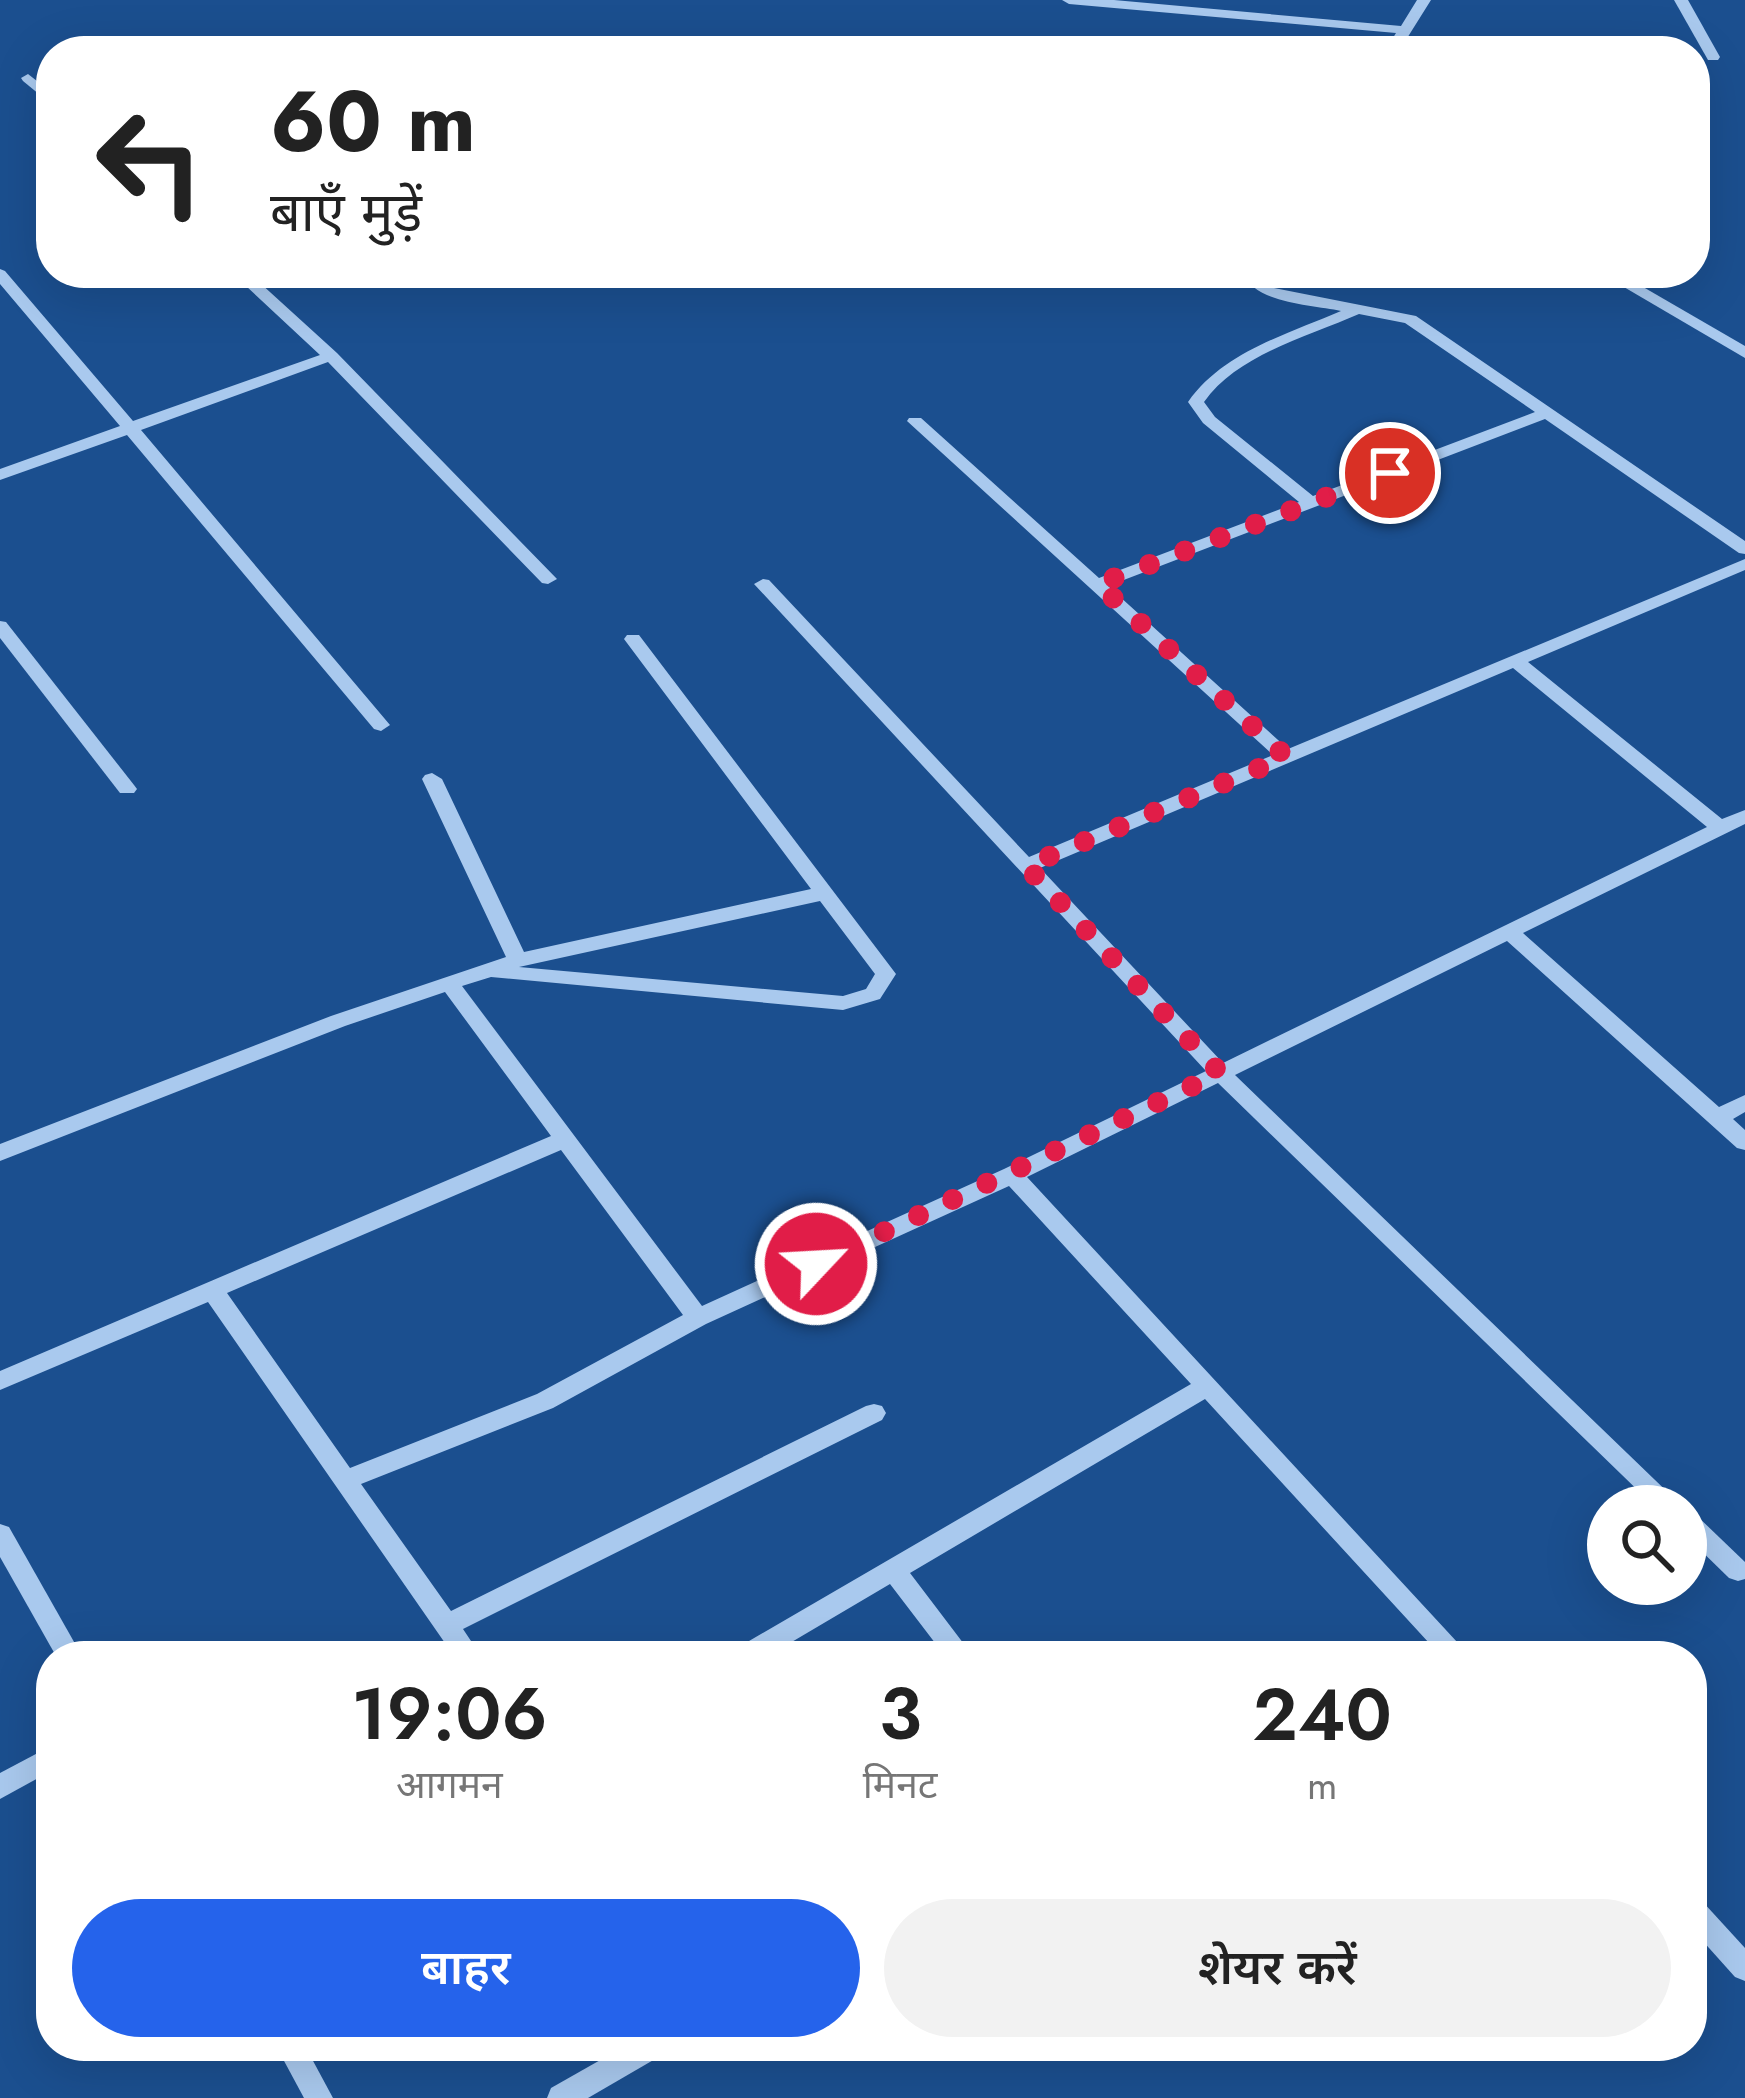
<!DOCTYPE html>
<html lang="hi">
<meta charset="utf-8">
<style>
body{margin:0;font-family:Jost,"Noto Sans Devanagari",sans-serif;background:#f2f2f2;color:#222;height:100vh;display:flex;flex-direction:column;font-size:45px;white-space:nowrap}
*{box-sizing:border-box;margin:0}
p{font-size:39px;color:#767676}
.icon{flex:none;width:66px;height:66px;fill:none;stroke:currentColor;stroke-width:2;stroke-linecap:round;stroke-linejoin:round}
.map{position:relative;flex:1;overflow:hidden}
.details{position:absolute;left:36px;top:1641px;width:1671px;height:420px;display:flex;flex-direction:column;background:#fff;border-radius:48px;box-shadow:0 12px 48px #0002}
.details>*{flex:none}
.guide{position:absolute;left:36px;top:36px;width:1674px;height:252px;border-radius:48px;box-shadow:0 12px 48px #0002;background:#fff;color:#222;overflow:hidden}
.buttons{position:absolute;left:1587px;top:1485px;display:grid;gap:24px}
.buttons a{display:grid;place-items:center;width:120px;height:120px;border-radius:50%;background:#fff;box-shadow:0 12px 48px #0002;font-size:60px}
.pin{position:absolute;display:grid;place-items:center;width:102px;height:102px;color:#fff;margin:-51px;border:6px solid #fff;border-radius:50%;box-shadow:0 3px 12px #0007}
.me{position:absolute;width:132px;margin:-66px;rotate:65deg;stroke-linejoin:round;filter:drop-shadow(0 0 9px #0008)}
.turn{display:flex;align-items:center;gap:42px;height:252px;padding:0 36px;font-size:54px}
.turn .icon{width:156px;height:156px;stroke-width:2.5}
.turn b{display:block;font-size:84px;line-height:102px}
.eta{display:flex;justify-content:space-evenly;align-items:center;height:204px;text-align:center}
.eta b{font-size:72px;font-weight:600;line-height:84px}
.action{display:flex;gap:24px;margin-top:auto;padding:24px 36px}
.action a{flex:1;height:138px;border-radius:72px;background:#2563eb;color:#fff;font-size:48px;font-weight:600;line-height:138px;text-align:center}
.action a+a{background:#f2f2f2;color:#222}
.map>svg:first-child{display:block}
</style>
<div class="map">
<svg width="1745" height="2098" viewBox="0 0 1745 2098">
<rect width="100%" height="100%" fill="#1b4f8f"/>
<g fill="none" stroke-linecap="round" stroke-linejoin="round">
<g fill="#a9c9ee" fill-rule="evenodd">
<path d="M1062,0h52l287,26 16,-26h14l-32,51h-14l11,-18 -327,-29z"/>
<path d="M1674,0h14l32,57 -2,3h-10z"/>
<path d="M28,74l23,18v12l-28,-23 -2,-3z"/>
<path d="M0,269l5,2 128,150 187,-66 -88,-82h17l88,80 220,226 -9,5 -6,-1 -214,-221 -187,68 249,295 -9,6 -7,-2 -247,-294 -127,45v-11l120,-43 -120,-142z"/>
<path d="M1245,273h16l1,8 12,7 142,28 329,225v13l-6,-1 -194,-134 -437,167 180,163 457,-190v11l-217,92 194,157 23,-9v14l-222,109 196,174 26,-12v17l-12,7 12,11v20l-8,-2 -230,-207 -272,134 447,431h-28l-436,-423 -191,94 443,479h-29l-236,-257 -295,174 63,83h-28l-55,-72 -122,72h-35l4,-8 454,-264 -182,-198 -303,138 -153,84 -192,76 90,127 415,-205 8,-2 8,2 4,7 -4,7 -419,209 18,27h-27l-246,-354 -208,88v-19l551,-235 -106,-144 -100,34 -345,135v-17l331,-128 175,-59 -84,-178 3,-4 7,-2 10,6 82,173 287,-63 -184,-246 -3,-4 3,-4h12l257,339 -16,25 -37,11 -352,-33 -29,9 240,320 302,-137 202,-98 -452,-487 9,-5 6,1 260,277 244,-102 -366,-334 2,-3h12l178,160 200,-76 -96,-79 -15,-21c35,-50 100,-68 153,-91 -27,-6 -90,-8 -96,-38zM1359,314l46,9 130,89 -222,84 -98,-79 -11,-15c33,-47 105,-66 155,-88zM1513,668l194,159 -484,236 -183,-195zM820,901l55,73 -9,15 -23,7 -324,-29zM561,1150l122,165 -146,79 -187,74 -123,-175z"/>
<path d="M1600,273h19l126,73v12z"/>
<path d="M0,621l6,1 128,163 3,4 -3,4h-14l-120,-155z"/>
<path d="M1686,1511l9,3 50,48v17l-7,2 -9,-3 -43,-42z"/>
<path d="M0,1524l9,3 73,129h-26l-56,-99z"/>
<path d="M51,1746v25l-51,28v-26z"/>
<path d="M1692,1898l10,3 43,47v33l-10,-4 -43,-48z"/>
<path d="M276,2046h29l28,52h-29z"/>
<path d="M625,2046h41l-4,9 -74,43h-41l4,-10z"/>
</g>
</g>
<g fill="none" stroke-linecap="round" stroke-linejoin="round">
<path stroke="#e11d48" stroke-width="21" stroke-dasharray="0 37.8" d="M816,1264l404,-191 -194,-207 260,-109 -188,-173 292,-111"/>
</g>
</svg>
<div class="buttons">
<a><svg class="icon" aria-label="search" viewBox="0 0 24 24"><circle cx="10" cy="10" r="6"/><path d="M15 15l6 6"/></svg></a>
</div>
<div class="pin" style="left:1390px;top:473px;background:#d93025"><svg class="icon" aria-label="arrive" viewBox="0 0 24 24"><path d="M6 21V4h12l-3 4 3 4H6"/></svg></div>
<svg class="me" style="left:816px;top:1264px" viewBox="-20 -20 40 40"><circle r="17" fill="#e11d48" stroke="#fff" stroke-width="3"/><path d="M0-11L8 9 0 5-8 9z" fill="#fff"/></svg>
<div class="guide">
<div class="turn"><svg class="icon" aria-label="left" viewBox="0 0 24 24"><path d="M17 20v-9H6M10 6l-5 5 5 5"/></svg><div><b>60 m</b>बाएँ मुड़ें</div></div>
</div>
<section class="details">
<div class="eta">
<div><b>19:06</b><p>आगमन</p></div>
<div><b>3</b><p>मिनट</p></div>
<div><b>240</b><p>m</p></div>
</div>
<div class="action"><a>बाहर</a><a>शेयर करें</a></div>
</section>
</div>
